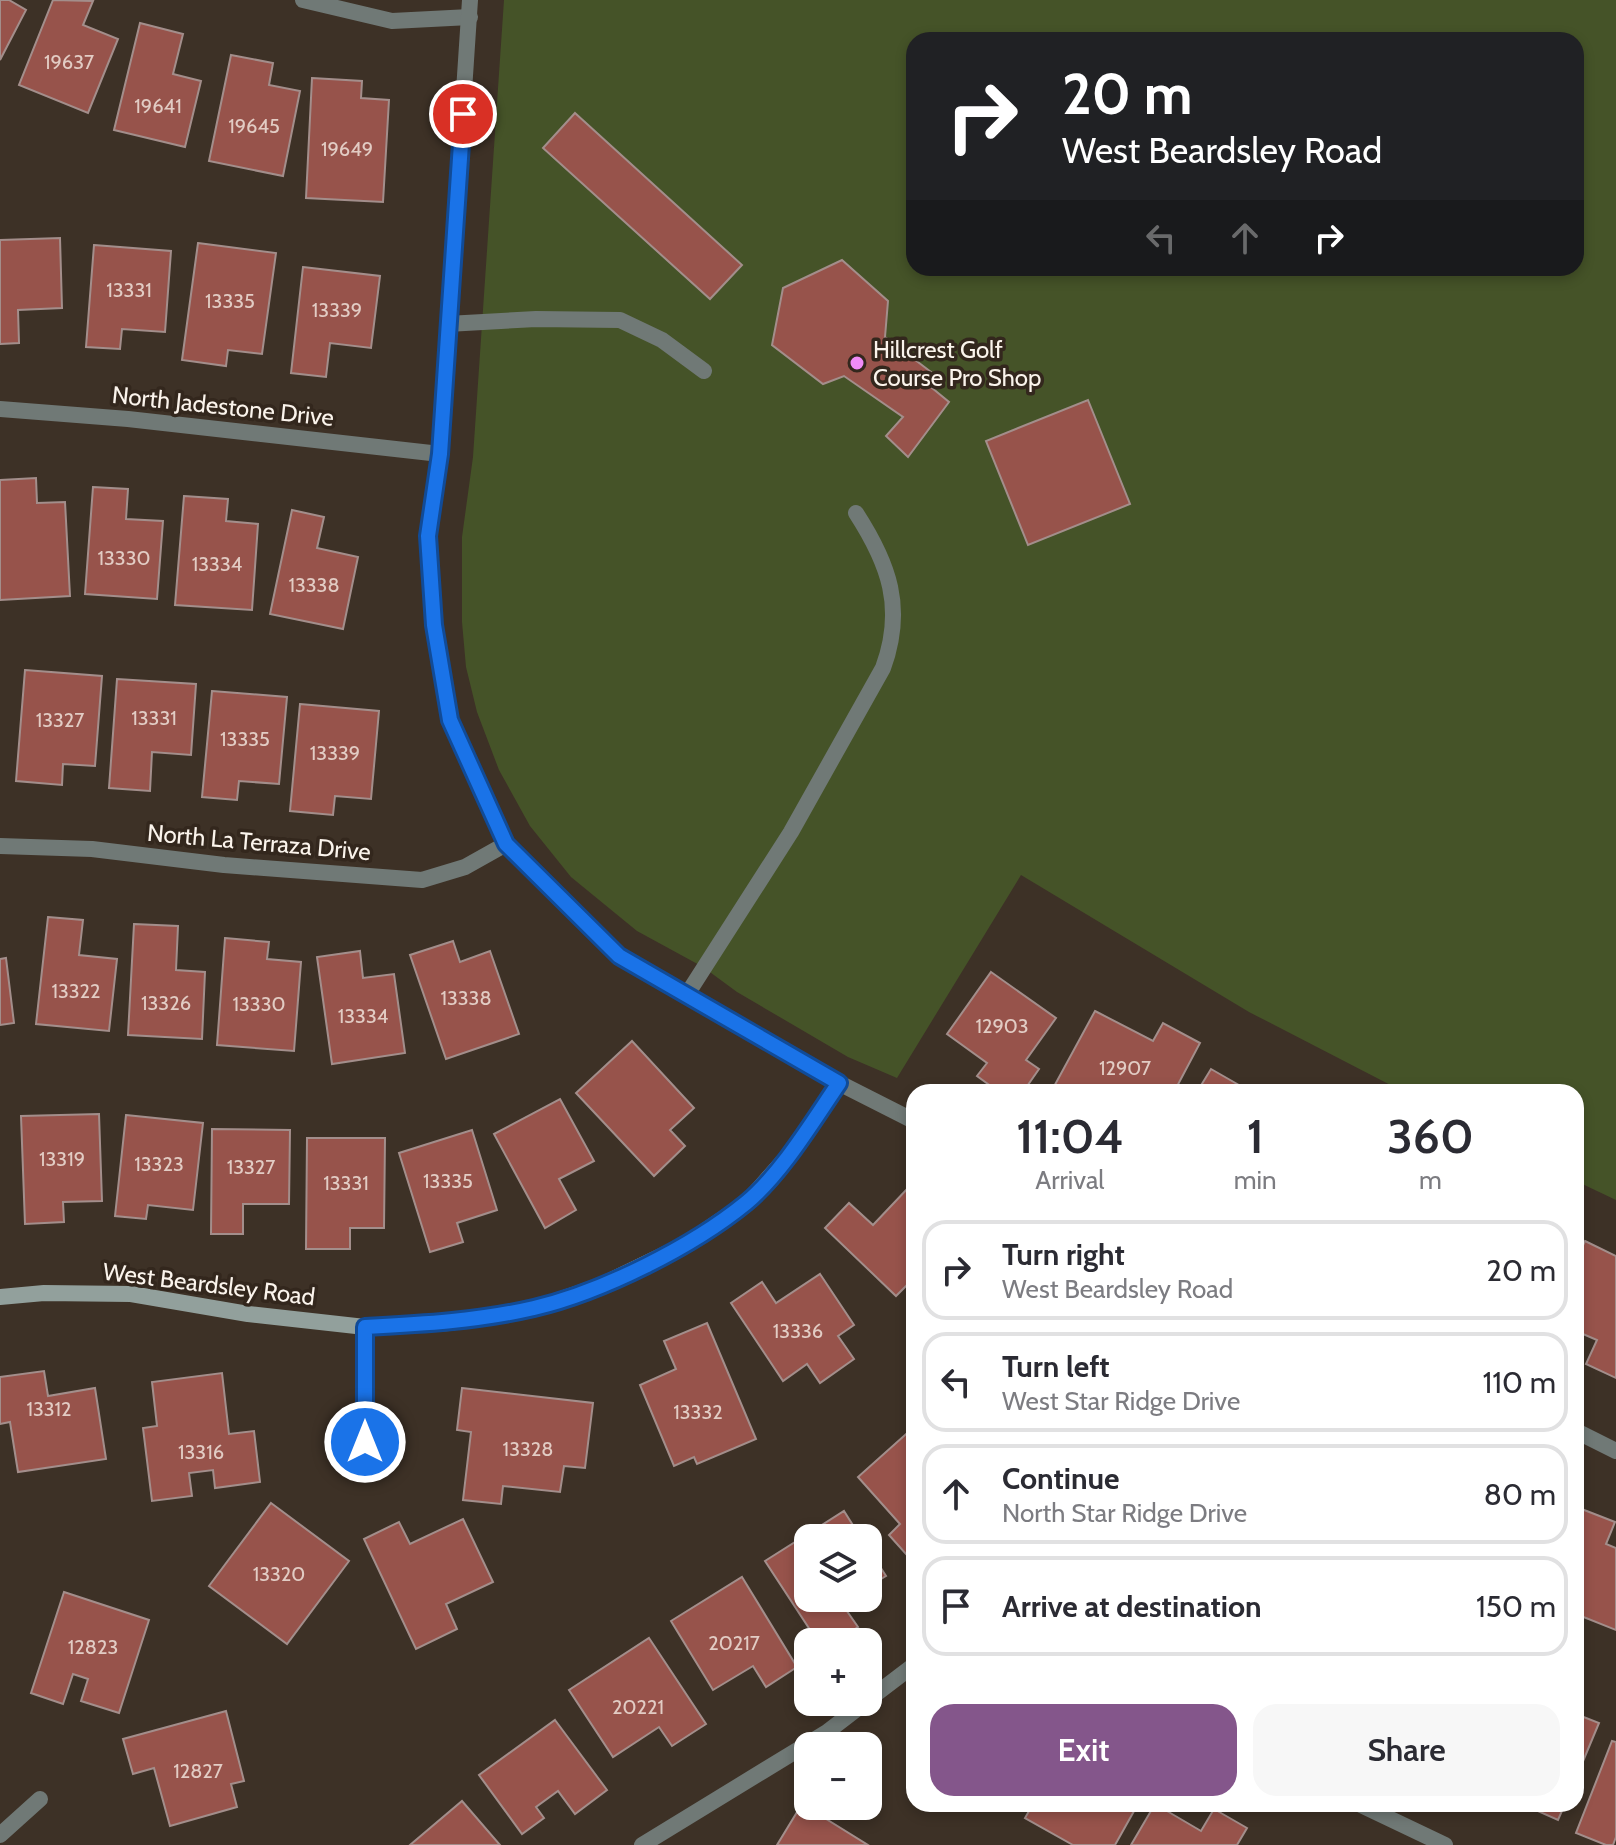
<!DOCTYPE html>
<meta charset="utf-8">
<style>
body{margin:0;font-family:Cabin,sans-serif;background:#f7f7f7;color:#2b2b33;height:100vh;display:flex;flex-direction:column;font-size:30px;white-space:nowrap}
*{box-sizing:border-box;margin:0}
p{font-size:26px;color:#7c7c81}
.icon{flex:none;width:44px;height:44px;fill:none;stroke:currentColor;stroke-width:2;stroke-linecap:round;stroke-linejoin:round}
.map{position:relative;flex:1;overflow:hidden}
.sheet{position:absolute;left:906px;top:1084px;width:678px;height:728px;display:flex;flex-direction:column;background:#fff;border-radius:24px;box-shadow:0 4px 12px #0003}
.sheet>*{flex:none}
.guide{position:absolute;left:906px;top:32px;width:678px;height:244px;border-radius:24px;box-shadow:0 4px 12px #0003;background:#202124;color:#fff;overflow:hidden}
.fabs{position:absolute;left:794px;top:1524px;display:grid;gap:16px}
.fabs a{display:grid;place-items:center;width:88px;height:88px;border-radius:16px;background:#fff;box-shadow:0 4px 12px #0003;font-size:40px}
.pin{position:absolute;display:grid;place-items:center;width:68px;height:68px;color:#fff;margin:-34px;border:4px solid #fff;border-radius:50%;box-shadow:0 2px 8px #0007}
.me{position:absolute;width:88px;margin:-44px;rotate:0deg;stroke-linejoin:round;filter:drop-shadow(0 0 6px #0008)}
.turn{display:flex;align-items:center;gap:28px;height:168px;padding:0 24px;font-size:36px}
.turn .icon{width:104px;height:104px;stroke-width:2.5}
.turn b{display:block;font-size:56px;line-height:68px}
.lanes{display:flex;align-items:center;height:76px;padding:0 24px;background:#0003;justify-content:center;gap:40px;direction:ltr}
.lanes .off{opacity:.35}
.eta{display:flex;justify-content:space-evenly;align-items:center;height:136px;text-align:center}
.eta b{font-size:48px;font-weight:600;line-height:56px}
.primary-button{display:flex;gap:16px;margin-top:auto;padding:16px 24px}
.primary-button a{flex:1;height:92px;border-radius:24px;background:#84568b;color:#fff;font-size:32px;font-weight:600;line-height:92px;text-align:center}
.primary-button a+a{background:#f7f7f7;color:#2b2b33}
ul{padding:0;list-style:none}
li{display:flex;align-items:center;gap:24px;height:100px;margin:0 16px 12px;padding:0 8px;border:4px solid #e1e1e2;border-radius:24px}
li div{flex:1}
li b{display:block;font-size:30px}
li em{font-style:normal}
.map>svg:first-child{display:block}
</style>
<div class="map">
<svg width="1616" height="1845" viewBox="0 0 1616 1845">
<rect width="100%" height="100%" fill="#3d3126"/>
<path fill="#455328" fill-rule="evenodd" d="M504,0h1112v1200l-40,-19v-89h-172l-155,-80 -228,-137 -124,203 -49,-21 -111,-65 -34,-25 -66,-36 -66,-54 -41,-51 -31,-56 -22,-58 -11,-45 -4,-45v-85l11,-80zM914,40h662v228h-662z"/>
<g fill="#97534b" stroke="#a38e8b" stroke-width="2">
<path d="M0,0h9l17,10 -26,50z"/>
<path d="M53,0l40,1 -10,24 35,14 -30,74 -69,-28z"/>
<path d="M140,23l43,11 -10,40 28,7 -16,66 -71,-17z"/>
<path d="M231,55l42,8 -4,22 31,6 -17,85 -74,-15z"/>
<path d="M312,78l50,3 -1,17 28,2 -6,102 -77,-4z"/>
<path d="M575,113l167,152 -32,34 -167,-151z"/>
<path d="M60,238l2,70 -44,2 1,33 -19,1v-104z"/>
<path d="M198,243l78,10 -14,101 -34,-4 -2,16 -44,-6z"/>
<path d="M94,245l77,6 -6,81 -43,-3 -2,20 -34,-2z"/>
<path d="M842,260l46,41 -3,36 50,38 -9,8 23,19 -41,55 -22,-21 17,-19 -59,-41 -21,8 -51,-39 11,-57z"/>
<path d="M303,267l77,9 -9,72 -41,-5 -4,34 -35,-4z"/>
<path d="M1088,400l42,104 -102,41 -42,-104z"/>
<path d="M36,478l1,25 28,-1 5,94 -70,4v-120z"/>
<path d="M93,487l35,2 -2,30 37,2 -6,78 -72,-5z"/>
<path d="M184,496l44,3 -2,22 32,3 -6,86 -77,-5z"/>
<path d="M292,510l32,7 -7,31 41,9 -15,72 -73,-15z"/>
<path d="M25,670l77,6 -7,90 -32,-2 -1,21 -46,-4z"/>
<path d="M117,679l79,5 -5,71 -39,-3 -2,39 -41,-3z"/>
<path d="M212,691l75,6 -8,87 -40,-3 -2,19 -35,-3z"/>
<path d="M300,704l79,7 -8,88 -36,-3 -2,19 -43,-4z"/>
<path d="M48,917l35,3 -4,35 38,4 -8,72 -73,-7z"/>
<path d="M134,924l44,2 -2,44 29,2 -3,67 -74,-4z"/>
<path d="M225,938l44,4 -2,17 34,3 -7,89 -77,-6z"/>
<path d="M453,941l7,21 30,-11 29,83 -73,25 -36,-104z"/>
<path d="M360,951l3,27 31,-4 11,79 -73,11 -15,-107z"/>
<path d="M6,958l8,65 -14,2v-66z"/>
<path d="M991,972l65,46 -30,42 13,9 -16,23h-24l-22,-16 10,-13 -40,-29z"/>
<path d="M1095,1011l58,30 10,-18 37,20 -26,49h-123z"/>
<path d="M632,1041l62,67 -24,22 15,16 -31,30 -78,-83z"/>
<path d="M1211,1069l40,23h-54z"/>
<path d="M560,1099l34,62 -35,18 17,31 -31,18 -51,-94z"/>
<path d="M99,1114l3,87 -39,1 1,20 -39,2 -4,-108z"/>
<path d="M126,1115l77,8 -10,87 -45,-5 -2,14 -31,-3z"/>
<path d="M212,1129l78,1 -1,74h-46v30h-32z"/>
<path d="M472,1130l25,80 -40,13 6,19 -33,10 -31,-99z"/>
<path d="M307,1138h78l-1,90h-34v21h-44z"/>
<path d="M909,1187l5,5v86l-18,18 -71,-68 24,-25 24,22z"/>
<path d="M1585,1241l31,15v122l-30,-14 11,-24 -21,-9v-71z"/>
<path d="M820,1274l34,51 -16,11 16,23 -34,24 -13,-19 -24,17 -52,-78 31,-21 14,21z"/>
<path d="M707,1323l49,116 -59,25 -3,-7 -20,9 -34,-81 36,-16 -12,-28z"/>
<path d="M44,1371l4,25 47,-8 11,71 -88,13 -8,-50 -10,2v-47z"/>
<path d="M222,1373l7,61 25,-3 6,51 -45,6 -2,-18 -24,3 3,23 -40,5 -9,-73 14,-2 -5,-44z"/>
<path d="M462,1388l131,15 -8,65 -21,-2 -4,26 -57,-6 -2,18 -38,-4 8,-68 -14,-2z"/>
<path d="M914,1427v136l-25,-28 11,-11 -42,-47z"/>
<path d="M271,1503l78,58 -62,83 -78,-58z"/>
<path d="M1579,1508l36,14 -9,22 10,4v82l-40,-16v-99z"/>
<path d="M844,1511l17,27h-53v60h43l-9,6 16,23 -23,15h-17l-53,-81z"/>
<path d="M463,1519l30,63 -47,22 11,25 -41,20 -52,-110 35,-17 11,22z"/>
<path d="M868,1548l18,28 -18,11z"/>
<path d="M742,1577l55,90 -31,20 -13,-21 -40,24 -42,-69z"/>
<path d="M64,1592l85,28 -30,93 -38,-12 7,-22 -15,-5 -10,30 -32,-11z"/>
<path d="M649,1638l57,86 -34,22 -13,-19 -46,30 -44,-67z"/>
<path d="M226,1711l18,70 -13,3 6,23 -67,19 -16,-58 -21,6 -10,-35z"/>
<path d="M1576,1714l23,9 -23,55z"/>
<path d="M555,1720l52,70 -32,24 -17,-23 -22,16 8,11 -22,16 -43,-59z"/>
<path d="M1612,1741l4,1v95l-3,8h-7l-30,-12z"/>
<path d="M462,1801l38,44h-90z"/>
<path d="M802,1804l66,41h-91z"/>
<path d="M1033,1804h105l-23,41h-42l-48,-27z"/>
<path d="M1155,1804l46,27 13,-22 33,19 -10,17h-106z"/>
<path d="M1522,1804h43l-7,16z"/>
</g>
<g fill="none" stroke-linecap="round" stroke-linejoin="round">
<g stroke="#707976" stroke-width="16">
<path d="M447,324l89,-5 84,1 42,20 42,31"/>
<path d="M686,996l105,-164 92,-164c22,-60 6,-104 -27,-155"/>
</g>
<g stroke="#707976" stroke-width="16">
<path d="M303,0l89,21 78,-4"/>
<path d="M470,0l-30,454 -12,82 6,89 16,95 56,124 113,112 220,127 75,38"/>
<path d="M0,409l128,10 312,35"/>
<path d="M0,846l92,3 132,16 198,15 43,-13 41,-23"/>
<path d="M365,1327v115"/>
<path d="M1576,1431l40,20"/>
<path d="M868,1700l46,-35"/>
<path d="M1359,1804l86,41"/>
<path d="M0,1835l40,-36"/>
<path d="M642,1845l185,-113 39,-30"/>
</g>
<path stroke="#92a09c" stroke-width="16" d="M0,1297l44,-4 87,1 117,20 117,13 84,-4 86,-15 64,-22 85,-41 63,-43 46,-52 46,-67"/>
</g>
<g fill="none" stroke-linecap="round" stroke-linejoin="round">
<g stroke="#114b97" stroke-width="20">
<path id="route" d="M365,1442v-115c57,-3 113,-6 169,-19 68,-16 158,-61 212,-105 36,-30 67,-82 93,-120l-220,-127 -113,-112 -56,-124 -16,-95 -6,-89 12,-82 23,-340"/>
</g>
<use href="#route" stroke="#1a73e8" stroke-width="14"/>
</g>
<circle fill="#f08bf6" stroke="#33271d" stroke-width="3" cx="857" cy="363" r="8"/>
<g text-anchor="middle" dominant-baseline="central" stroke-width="7" stroke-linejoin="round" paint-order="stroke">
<g font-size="20" fill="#e2ccc4">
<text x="69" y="62">19637</text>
<text x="158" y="106">19641</text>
<text x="254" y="126">19645</text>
<text x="347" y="149">19649</text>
<text x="129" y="290">13331</text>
<text x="230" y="301">13335</text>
<text x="337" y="310">13339</text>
<text x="124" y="558">13330</text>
<text x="217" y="564">13334</text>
<text x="314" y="585">13338</text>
<text x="154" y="718">13331</text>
<text x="60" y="720">13327</text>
<text x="245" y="739">13335</text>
<text x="335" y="753">13339</text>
<text x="76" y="991">13322</text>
<text x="466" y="998">13338</text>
<text x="166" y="1003">13326</text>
<text x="259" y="1004">13330</text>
<text x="363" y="1016">13334</text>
<text x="1002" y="1026">12903</text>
<text x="1125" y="1068">12907</text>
<text x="62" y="1159">13319</text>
<text x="159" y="1164">13323</text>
<text x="251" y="1167">13327</text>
<text x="448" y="1181">13335</text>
<text x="346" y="1183">13331</text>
<text x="798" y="1331">13336</text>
<text x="49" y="1409">13312</text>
<text x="698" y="1412">13332</text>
<text x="528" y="1449">13328</text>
<text x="201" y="1452">13316</text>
<text x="279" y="1574">13320</text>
<text x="734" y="1643">20217</text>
<text x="93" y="1647">12823</text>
<text x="638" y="1707">20221</text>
<text x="198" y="1771">12827</text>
</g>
<g font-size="24" fill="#fbf4ec" stroke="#33271d" text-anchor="start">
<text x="873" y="349">Hillcrest Golf<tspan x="873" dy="28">Course Pro Shop</tspan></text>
</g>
<g font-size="24" fill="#fbf4ec" stroke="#33271d">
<text transform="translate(223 406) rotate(6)">North Jadestone Drive</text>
<text transform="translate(259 842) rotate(5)">North La Terraza Drive</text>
<text transform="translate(209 1284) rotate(7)">West Beardsley Road</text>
</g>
</g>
</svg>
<div class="fabs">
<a><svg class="icon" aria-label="layers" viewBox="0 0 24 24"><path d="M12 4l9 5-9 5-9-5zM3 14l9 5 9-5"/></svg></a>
<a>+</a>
<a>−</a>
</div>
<div class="pin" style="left:463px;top:114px;background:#d93025"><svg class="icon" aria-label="arrive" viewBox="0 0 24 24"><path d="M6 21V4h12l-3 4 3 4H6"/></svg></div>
<svg class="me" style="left:365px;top:1442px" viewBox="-20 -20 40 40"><circle r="17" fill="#1a73e8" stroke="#fff" stroke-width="3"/><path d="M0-11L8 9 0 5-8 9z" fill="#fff"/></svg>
<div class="guide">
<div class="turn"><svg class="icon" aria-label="right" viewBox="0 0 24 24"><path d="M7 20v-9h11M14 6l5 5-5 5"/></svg><div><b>20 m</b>West Beardsley Road</div></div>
<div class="lanes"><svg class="icon off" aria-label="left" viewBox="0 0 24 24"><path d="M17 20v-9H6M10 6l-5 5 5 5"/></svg><svg class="icon off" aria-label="ahead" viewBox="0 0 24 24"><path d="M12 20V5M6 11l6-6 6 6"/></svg><svg class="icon" aria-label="right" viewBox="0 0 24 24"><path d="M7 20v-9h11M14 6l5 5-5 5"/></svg></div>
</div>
<section class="sheet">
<div class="eta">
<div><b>11:04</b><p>Arrival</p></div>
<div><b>1</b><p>min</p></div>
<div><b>360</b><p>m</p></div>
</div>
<ul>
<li><svg class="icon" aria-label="right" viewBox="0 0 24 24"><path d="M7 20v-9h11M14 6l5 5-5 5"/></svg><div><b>Turn right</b><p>West Beardsley Road</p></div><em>20 m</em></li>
<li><svg class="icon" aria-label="left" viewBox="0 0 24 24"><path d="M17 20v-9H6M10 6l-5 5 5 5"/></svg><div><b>Turn left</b><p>West Star Ridge Drive</p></div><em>110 m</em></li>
<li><svg class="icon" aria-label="ahead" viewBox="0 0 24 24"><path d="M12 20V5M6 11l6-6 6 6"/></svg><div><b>Continue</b><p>North Star Ridge Drive</p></div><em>80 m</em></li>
<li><svg class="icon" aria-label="arrive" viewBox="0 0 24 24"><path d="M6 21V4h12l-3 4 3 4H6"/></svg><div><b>Arrive at destination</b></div><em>150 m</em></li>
</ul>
<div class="primary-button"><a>Exit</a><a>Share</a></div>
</section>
</div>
